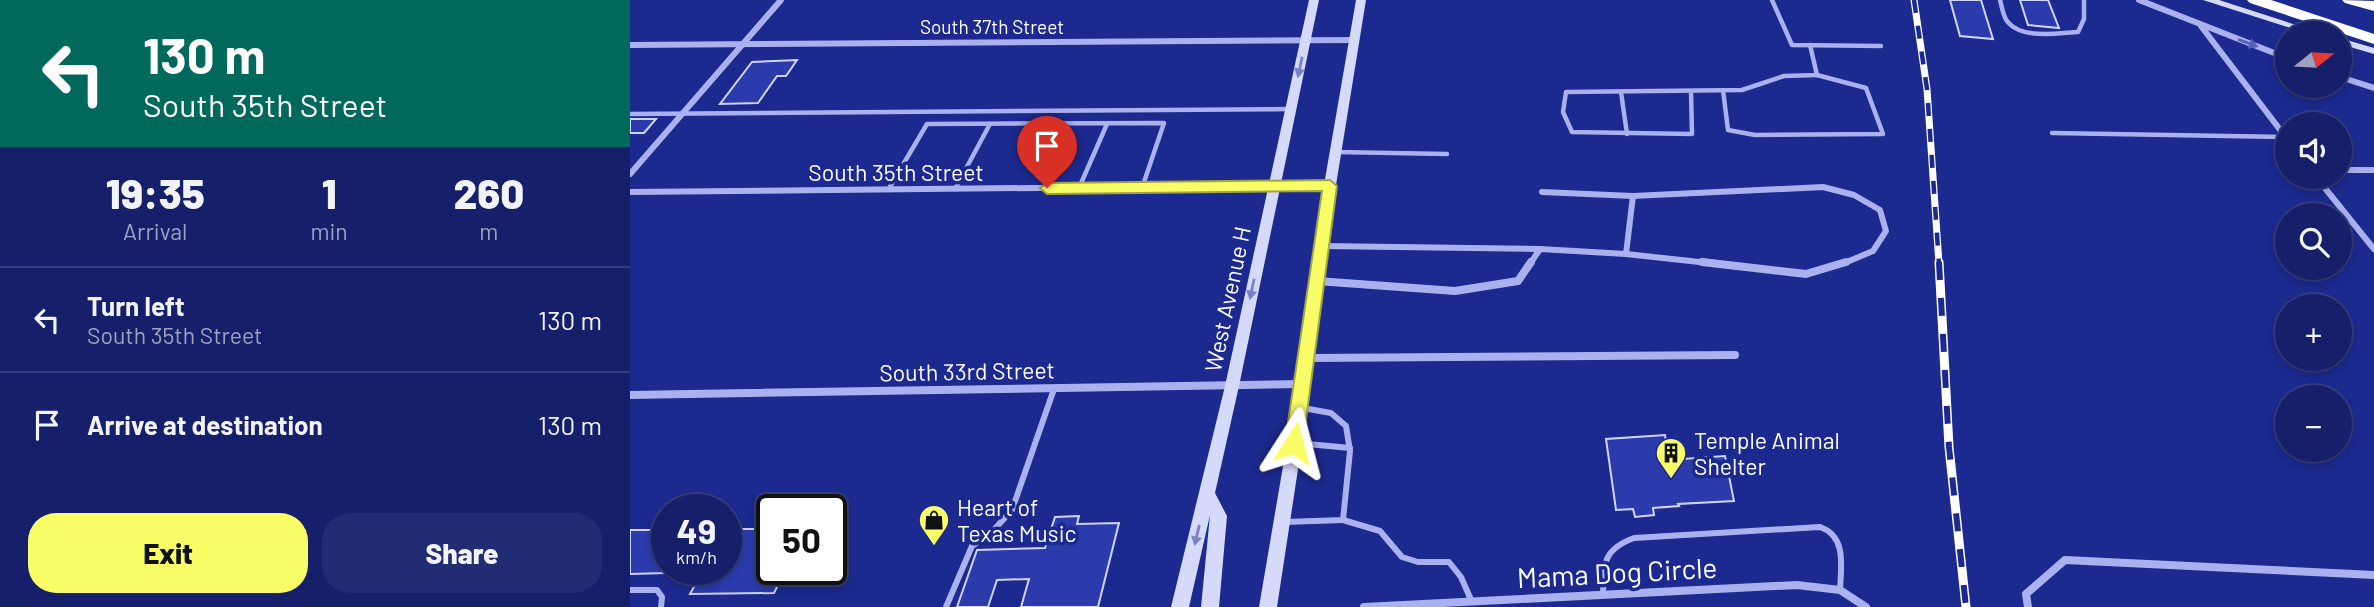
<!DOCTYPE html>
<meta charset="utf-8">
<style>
body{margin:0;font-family:Barlow,sans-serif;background:#222c72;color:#f1f3f6;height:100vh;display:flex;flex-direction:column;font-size:26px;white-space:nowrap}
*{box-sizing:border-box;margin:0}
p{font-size:23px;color:#9da2c1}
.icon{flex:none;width:38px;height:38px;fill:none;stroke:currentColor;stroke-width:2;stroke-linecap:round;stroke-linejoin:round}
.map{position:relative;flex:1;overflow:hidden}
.details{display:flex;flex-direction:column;background:#151f6a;width:630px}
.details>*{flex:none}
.guide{background:#00695c;color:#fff;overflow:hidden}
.needle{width:46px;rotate:72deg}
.buttons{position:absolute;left:1645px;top:21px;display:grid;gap:14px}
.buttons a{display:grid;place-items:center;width:77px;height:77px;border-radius:50%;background:#151f6a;box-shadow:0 4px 10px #0003,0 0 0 2px #343d7e;font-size:35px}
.speed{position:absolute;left:21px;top:494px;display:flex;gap:14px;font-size:35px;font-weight:700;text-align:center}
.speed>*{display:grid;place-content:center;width:91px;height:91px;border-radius:50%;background:#151f6a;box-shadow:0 4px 10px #0003,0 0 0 2px #343d7e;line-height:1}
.speed small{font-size:18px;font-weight:400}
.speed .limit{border:4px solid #111;border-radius:10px;background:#fff;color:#111}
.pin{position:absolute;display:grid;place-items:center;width:60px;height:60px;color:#fff;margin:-72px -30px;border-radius:50% 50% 50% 0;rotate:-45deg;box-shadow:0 0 7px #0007}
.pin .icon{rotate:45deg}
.me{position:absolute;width:77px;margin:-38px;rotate:9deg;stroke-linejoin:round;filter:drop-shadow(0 0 5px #0008)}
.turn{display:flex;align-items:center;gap:24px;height:147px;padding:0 28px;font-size:32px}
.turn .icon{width:91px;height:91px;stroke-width:2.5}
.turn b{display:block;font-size:49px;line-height:60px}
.eta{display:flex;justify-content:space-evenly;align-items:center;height:119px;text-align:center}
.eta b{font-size:42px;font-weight:800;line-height:49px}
.button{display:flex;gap:14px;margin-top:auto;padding:14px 28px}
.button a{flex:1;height:80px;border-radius:28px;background:#f9fe67;color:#111;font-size:28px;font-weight:800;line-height:80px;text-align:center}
.button a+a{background:#222c72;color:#f1f3f6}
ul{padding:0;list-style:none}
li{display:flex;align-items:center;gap:21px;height:105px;padding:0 28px;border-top:2px solid #343d7e}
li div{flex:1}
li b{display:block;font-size:26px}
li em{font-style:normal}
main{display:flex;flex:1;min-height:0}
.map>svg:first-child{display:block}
</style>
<main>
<section class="details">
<div class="guide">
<div class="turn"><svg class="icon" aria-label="left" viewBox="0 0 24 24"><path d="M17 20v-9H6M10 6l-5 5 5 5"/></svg><div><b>130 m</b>South 35th Street</div></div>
</div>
<div class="eta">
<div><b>19:35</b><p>Arrival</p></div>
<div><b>1</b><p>min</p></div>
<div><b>260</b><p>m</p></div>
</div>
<ul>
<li><svg class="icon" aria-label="left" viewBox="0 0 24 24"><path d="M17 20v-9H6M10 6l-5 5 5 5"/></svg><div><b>Turn left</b><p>South 35th Street</p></div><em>130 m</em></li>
<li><svg class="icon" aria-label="arrive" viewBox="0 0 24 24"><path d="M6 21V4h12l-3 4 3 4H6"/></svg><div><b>Arrive at destination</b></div><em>130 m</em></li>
</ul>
<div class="button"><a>Exit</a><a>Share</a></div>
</section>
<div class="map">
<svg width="1744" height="607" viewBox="0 0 1744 607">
<rect width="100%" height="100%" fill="#1c298e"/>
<g fill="#2b3bac" stroke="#cfd5fa" stroke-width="2">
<path d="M1320,0h31l12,39 -33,-3z"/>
<path d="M1390,0h28l11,28 -31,-3z"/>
<path d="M167,60l-11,16h-9l-19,27 -38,1 32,-42z"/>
<path d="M0,119h26l-12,14h-14z"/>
<path d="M1035,435l4,25 56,-4 9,45 -56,3 1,2 -26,2 1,7 -19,2 -2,-8 -17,1 -10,-71z"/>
<path d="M449,516l-2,8 42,-1 -21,84h-77l8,-28 -32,1 -9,27h-31l20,-57 68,-2 10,-31z"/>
<path d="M96,529h46v40h14l-12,24 -84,1 14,-25h22z"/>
<path d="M0,530h37v43l-37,1z"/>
</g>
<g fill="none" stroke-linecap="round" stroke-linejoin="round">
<g stroke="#a9b2ee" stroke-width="4.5">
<path d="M1142,0l20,45 89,1"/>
<path d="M1370,0c2,7 3,16 7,21 14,19 51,12 71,11l6,-13v-19"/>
<path d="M1093,90l5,40 27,5 128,-1 -17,-46 -49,-13"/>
<path d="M1061,91l1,43 -120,-2 -9,-20 3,-20 176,-2 42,-14 33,-1 -7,-30"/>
<path d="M991,92l6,42"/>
<path d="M0,114l660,-5"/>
<path d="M1422,133l234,4"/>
<path d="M706,152l111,2"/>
<path d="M449,188l28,-64"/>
<path d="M325,189l35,-65"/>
<path d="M258,190l39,-66 237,-1 -22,65"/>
</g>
<g stroke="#a9b2ee" stroke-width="6">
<path d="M667,443l53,5"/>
<path d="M713,520l37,11 22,26 16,5h31l12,15 11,25"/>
<path d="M655,522l58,-2 7,-69 -4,-25 -15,-13 -28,-5"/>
<path d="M0,590h27l5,7 -1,10"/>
<path d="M973,595c1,-31 -1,-45 31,-57l186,-11c27,9 21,40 20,63"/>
<path d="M316,607l26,-61 18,-12 22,-24 42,-121"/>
</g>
<g stroke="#a9b2ee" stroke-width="6">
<path d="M1509,0l148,58"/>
<path d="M1571,26l86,113"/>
<path d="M0,45l725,-5"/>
<path d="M1710,77l34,11"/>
<path d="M1710,170h34"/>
<path d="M0,174l151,-174"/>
<path d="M1686,177l58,72"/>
<path d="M0,192l700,-7"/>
<path d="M912,192l91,4 190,-9 31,8 26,15 6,21 -13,20 -31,13"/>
<path d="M692,246l218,3"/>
<path d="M996,254l92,10"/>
<path d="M900,264l10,-15 86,5 7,-58"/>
</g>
<g stroke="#a9b2ee" stroke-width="8">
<path d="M1072,262l104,12 40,-12"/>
<path d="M687,281l138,10 63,-10 13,-19"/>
<path d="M677,358l428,-3"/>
<path d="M0,395l673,-11"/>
<path d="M734,607l433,-22 43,5 26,17"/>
<path d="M1398,607l-2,-13 39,-34 309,15"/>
</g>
<g fill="#d6dafa" fill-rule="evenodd">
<path d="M679,0h10l-80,386 -24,107 12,23 -8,91h-18l9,-92 -21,92h-18l54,-221z"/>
<path d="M726,0h10l-30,185 -25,199 -34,223h-18l38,-223 27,-199z"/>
<path d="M1573,0h16l102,33h-15z"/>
<path d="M1710,38l34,10v6l-34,-10z"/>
</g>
<g fill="#fff" fill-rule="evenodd">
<path d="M1617,0h24l103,34v10l-124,-41z"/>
<path d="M1712,0l32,1v10l-29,-8z"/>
</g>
<g stroke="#fff" stroke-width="7">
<path id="rail-far1" d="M1284,0l13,89 12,175"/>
</g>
<g stroke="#fff" stroke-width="9">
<path id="rail" d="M1309,262l10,185 17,160"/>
</g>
<use href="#rail-far1" stroke="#1c298e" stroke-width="4.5" stroke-dasharray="13" stroke-linecap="butt"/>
<use href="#rail" stroke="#1c298e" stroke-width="6" stroke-dasharray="18" stroke-linecap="butt"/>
</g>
<defs><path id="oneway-solid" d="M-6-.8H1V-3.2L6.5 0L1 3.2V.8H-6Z" transform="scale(1.75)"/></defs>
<use fill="#5460b4" href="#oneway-solid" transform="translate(1618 43) rotate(20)"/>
<g fill="#7982c4">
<use href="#oneway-solid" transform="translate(670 67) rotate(102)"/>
<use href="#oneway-solid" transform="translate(622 289) rotate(102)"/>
<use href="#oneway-solid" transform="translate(567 535) rotate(103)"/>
</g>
<path fill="#f9fe67" stroke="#a2a543" stroke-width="2" d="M700,180l7,6 -34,257 -2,6 -7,2 -6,-2 -3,-6 37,-252 -275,3 -7,-6 7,-5z"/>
<defs>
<g id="building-pin" transform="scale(1.575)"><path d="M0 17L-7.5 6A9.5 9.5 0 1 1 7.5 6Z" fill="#f9fe67" stroke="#1c298e"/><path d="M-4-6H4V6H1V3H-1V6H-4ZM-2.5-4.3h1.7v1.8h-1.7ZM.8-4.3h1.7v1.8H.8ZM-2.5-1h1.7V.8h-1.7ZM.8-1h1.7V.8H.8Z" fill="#111"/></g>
<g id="shop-pin" transform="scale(1.575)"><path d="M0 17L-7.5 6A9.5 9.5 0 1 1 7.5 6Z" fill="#f9fe67" stroke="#1c298e"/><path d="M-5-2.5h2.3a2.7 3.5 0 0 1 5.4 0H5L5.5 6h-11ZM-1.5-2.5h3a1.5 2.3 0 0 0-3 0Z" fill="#111"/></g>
</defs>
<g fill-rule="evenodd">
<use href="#building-pin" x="1041" y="453"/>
<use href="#shop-pin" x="304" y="520"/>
</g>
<g text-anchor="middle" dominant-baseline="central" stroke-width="7" stroke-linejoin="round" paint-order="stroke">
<g font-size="19" fill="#fff" stroke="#1c298e">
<text x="362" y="26">South 37th Street</text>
</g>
<g font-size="23" fill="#fff" stroke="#1c298e">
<text x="266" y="172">South 35th Street</text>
<text transform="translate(597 299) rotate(-78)">West Avenue H</text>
<text transform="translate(337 371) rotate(-1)">South 33rd Street</text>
</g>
<g font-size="23" fill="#fff" stroke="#1c298e" text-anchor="start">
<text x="1064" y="440">Temple Animal<tspan x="1064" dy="26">Shelter</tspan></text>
<text x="327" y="507">Heart of<tspan x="327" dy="26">Texas Music</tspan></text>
</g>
<g font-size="28" fill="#fff" stroke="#1c298e">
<text transform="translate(987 572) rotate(-3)">Mama Dog Circle</text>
</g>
</g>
</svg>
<div class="buttons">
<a><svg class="needle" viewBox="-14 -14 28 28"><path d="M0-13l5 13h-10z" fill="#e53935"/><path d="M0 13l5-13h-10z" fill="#9da2c1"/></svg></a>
<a><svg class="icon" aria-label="sound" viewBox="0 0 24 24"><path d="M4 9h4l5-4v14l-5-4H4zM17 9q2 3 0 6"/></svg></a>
<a><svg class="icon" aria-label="search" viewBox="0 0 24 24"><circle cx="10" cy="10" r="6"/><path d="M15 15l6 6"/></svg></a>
<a>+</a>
<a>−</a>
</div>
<div class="speed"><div>49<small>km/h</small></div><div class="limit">50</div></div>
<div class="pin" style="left:417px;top:188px;background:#d93025"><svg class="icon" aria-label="arrive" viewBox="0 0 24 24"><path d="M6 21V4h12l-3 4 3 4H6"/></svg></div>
<svg class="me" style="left:664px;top:443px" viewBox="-20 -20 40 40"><path d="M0-17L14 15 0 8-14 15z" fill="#f9fe67" stroke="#fff" stroke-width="4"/></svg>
</div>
</main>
